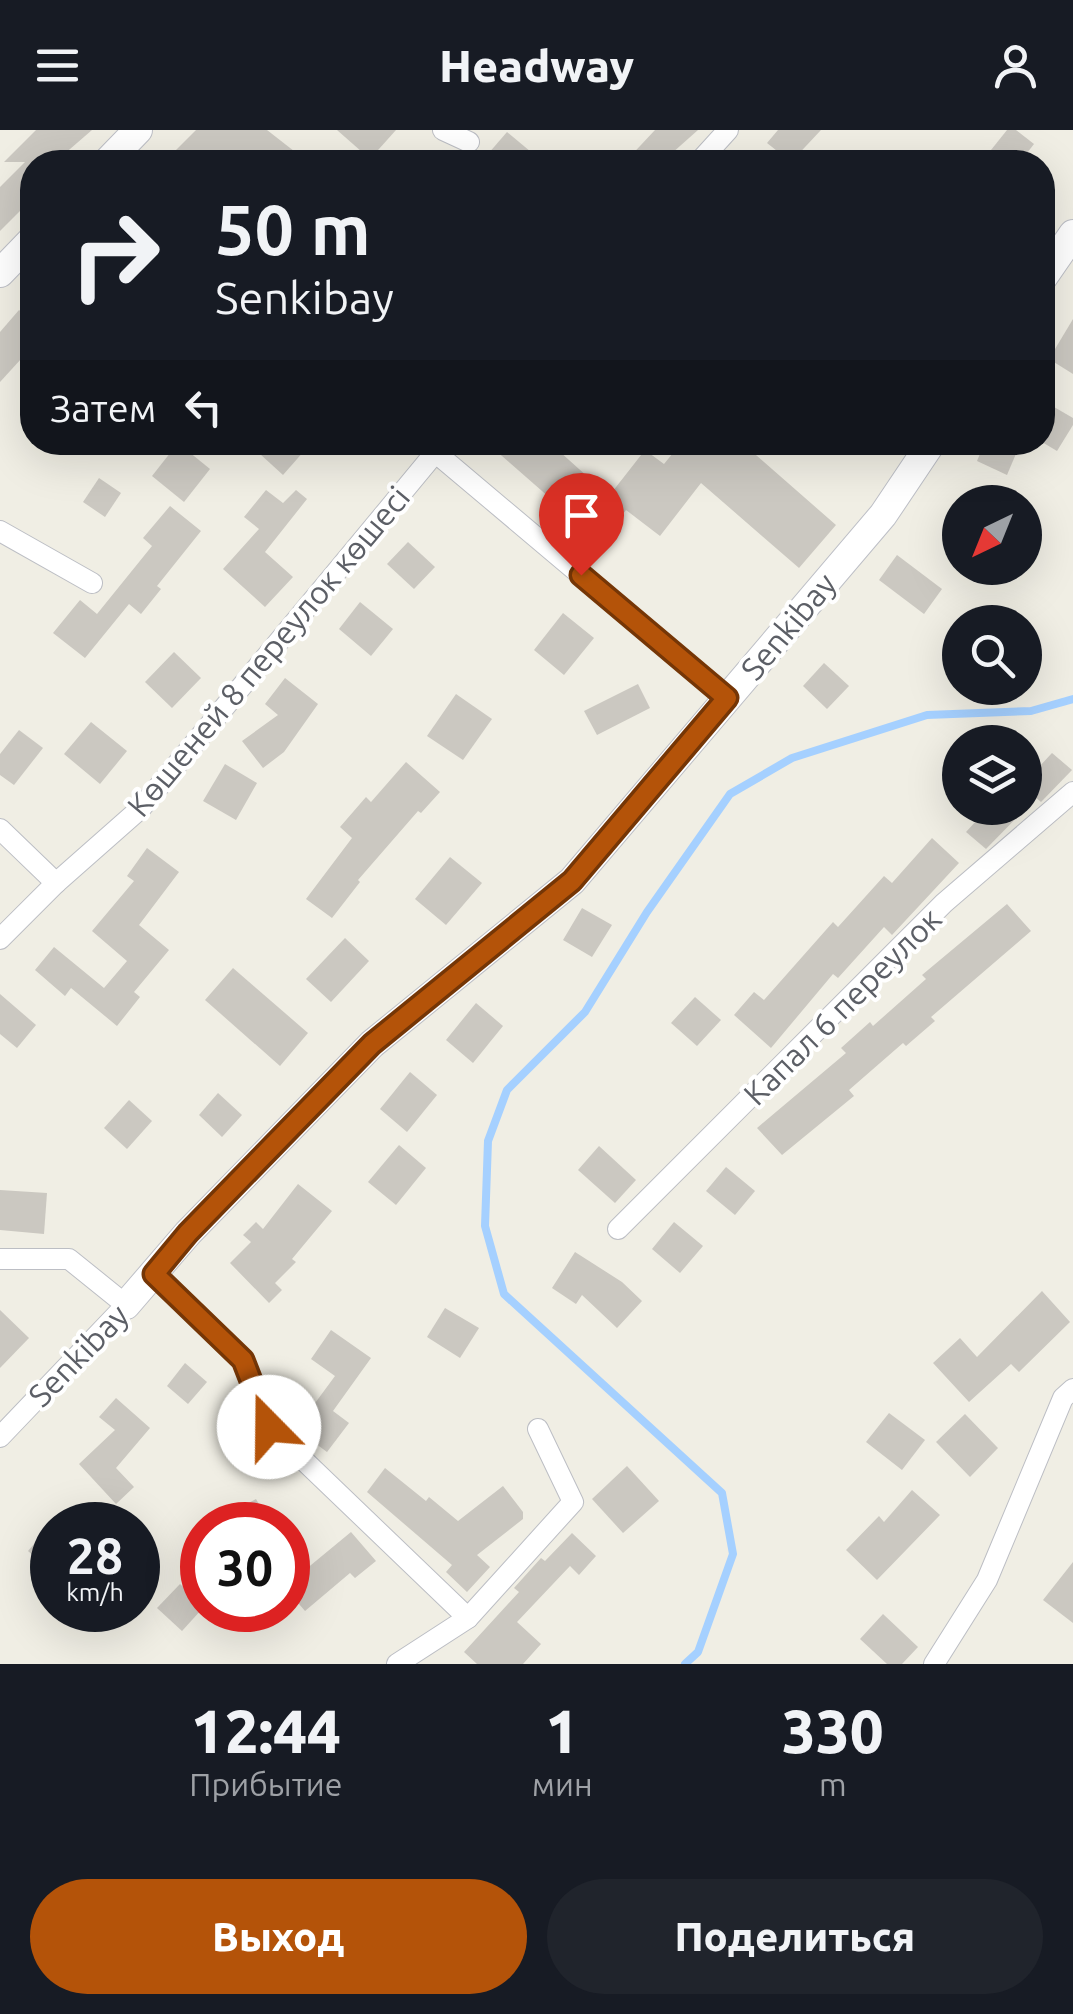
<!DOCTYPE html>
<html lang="ru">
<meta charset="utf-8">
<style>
body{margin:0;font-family:Ubuntu,sans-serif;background:#20242c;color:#f1f3f6;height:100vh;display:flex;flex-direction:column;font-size:38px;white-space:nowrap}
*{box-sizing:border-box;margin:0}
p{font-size:32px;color:#9ea1a6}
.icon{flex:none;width:55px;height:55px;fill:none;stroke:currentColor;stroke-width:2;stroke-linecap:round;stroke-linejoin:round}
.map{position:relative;height:1534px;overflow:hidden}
.drawer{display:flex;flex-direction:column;background:#171b24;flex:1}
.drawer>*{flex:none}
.banner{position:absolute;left:20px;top:20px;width:1035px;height:305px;border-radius:40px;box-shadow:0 10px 40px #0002;background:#171b24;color:#f1f3f6;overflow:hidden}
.needle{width:65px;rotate:223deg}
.tools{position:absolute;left:942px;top:355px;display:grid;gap:20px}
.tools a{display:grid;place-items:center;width:100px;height:100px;border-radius:50%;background:#171b24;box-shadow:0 10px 40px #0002;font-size:50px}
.speed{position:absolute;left:30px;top:1372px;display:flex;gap:20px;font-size:50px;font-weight:700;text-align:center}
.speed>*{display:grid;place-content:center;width:130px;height:130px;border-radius:50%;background:#171b24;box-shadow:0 10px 40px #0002;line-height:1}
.speed small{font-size:25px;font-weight:400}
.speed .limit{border:15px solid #d22;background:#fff;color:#111}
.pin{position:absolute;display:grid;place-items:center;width:85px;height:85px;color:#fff;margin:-102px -42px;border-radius:50% 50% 50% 0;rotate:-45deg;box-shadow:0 0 10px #0007}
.pin .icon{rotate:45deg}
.me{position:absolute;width:110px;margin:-55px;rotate:338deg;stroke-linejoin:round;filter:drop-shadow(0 0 8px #0008)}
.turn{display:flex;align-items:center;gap:35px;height:210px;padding:0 30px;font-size:45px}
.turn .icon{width:130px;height:130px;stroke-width:2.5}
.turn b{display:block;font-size:70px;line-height:85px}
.then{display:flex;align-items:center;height:95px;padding:0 30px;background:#0003;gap:20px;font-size:38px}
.eta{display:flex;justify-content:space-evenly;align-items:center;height:170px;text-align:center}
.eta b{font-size:60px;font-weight:800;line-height:70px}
.cta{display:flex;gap:20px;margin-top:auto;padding:20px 30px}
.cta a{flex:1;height:115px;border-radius:60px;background:#b45309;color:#fff;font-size:40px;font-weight:800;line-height:115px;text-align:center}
.cta a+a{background:#20242c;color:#f1f3f6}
header{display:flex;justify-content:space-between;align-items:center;height:130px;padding:0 30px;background:#171b24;font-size:45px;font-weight:800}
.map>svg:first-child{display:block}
</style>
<header><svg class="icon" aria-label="menu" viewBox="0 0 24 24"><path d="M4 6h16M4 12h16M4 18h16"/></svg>Headway<svg class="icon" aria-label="person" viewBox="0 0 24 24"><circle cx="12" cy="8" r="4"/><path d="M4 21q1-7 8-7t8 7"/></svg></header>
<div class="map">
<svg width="1073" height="1534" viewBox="0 0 1073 1534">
<rect width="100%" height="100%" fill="#f0eee4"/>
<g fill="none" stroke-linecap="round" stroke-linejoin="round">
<path stroke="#a5d0ff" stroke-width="8" d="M685,1534l13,-12 35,-98 -11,-61 -218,-199 -19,-68 3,-85 19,-51 78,-78 62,-100 83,-118 62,-36 135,-43 104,-4 42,-12"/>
</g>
<g fill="#cbc8c1">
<path d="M36,0h56l-37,32h-23v37l-32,32v-44l25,-25h-21z"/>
<path d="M196,0h71l41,32h-144z"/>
<path d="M337,0h59l-26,29z"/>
<path d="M655,0h43l-36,32h-37z"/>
<path d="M778,0h43l-30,32 -24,-19z"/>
<path d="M1007,0h9l18,14 -14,18h-13l-16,-12z"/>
<path d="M507,2l36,30h-62z"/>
<path d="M19,180l13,11v26l-32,35v-50z"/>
<path d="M1073,189v55l-24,-15z"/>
<path d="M1042,270l31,18v7l-16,26 -15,-9z"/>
<path d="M247,312h65l-29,33z"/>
<path d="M486,312h63l60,54 36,-46 19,14 18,-22h59l95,83 -37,43 -98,-85 -41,53 -34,-26 -19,24 -27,-21 -6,6z"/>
<path d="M985,312h36l-14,33 -30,-14z"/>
<path d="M178,313l32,26 -26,33 -32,-26z"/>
<path d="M99,348l22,15 -16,24 -22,-15z"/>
<path d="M266,360l17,13 13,-13 11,9 -42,53 28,25 -28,30 -42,-38 36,-40 -15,-12z"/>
<path d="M170,376l31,25 -44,55 4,3 -20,25 -12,-10 -44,54 -32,-25 27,-33 17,14 55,-68 -9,-8z"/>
<path d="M408,412l27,25 -21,22 -27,-25z"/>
<path d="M897,425l45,34 -18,25 -45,-34z"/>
<path d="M360,472l33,27 -22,27 -32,-27z"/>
<path d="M563,483l31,25 -30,37 -30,-25z"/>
<path d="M174,522l27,26 -29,30 -27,-26z"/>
<path d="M824,533l25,23 -22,23 -24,-23z"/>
<path d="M285,548l33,26 -34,48 -21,16 -21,-27 36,-26 -13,-11z"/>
<path d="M638,554l12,24 -53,27 -13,-24z"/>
<path d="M456,564l36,25 -29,41 -36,-24z"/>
<path d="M91,592l36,29 -27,33 -36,-30z"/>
<path d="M19,600l24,18 -29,37 -14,-10v-21z"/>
<path d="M1052,623l20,17 -31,32 -16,-14v-6z"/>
<path d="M406,632l34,30 -19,21 -3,-2 -60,69 2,2 -28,36 -26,-19 46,-61 -12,-11 26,-30 5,5z"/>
<path d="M225,634l32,19 -21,37 -33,-19z"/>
<path d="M988,678h38l-40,41 -20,-17z"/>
<path d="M932,708l27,25 -67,72 -8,-8 -46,51 -5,-4 -62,74 -37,-33 20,-23 10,8 69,-78 5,5 46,-51 8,7z"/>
<path d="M147,718l32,24 -40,53 30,25 -35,42 6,5 -23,29 -46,-38 -6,8 -30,-26 19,-23 50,41 23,-27 -35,-30 42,-50 -7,-5z"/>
<path d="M450,727l32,26 -36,42 -31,-26z"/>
<path d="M1007,774l24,27 -100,86 4,4 -29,25 -3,-3 -54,47 5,6 -72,59 -25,-27 89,-75 -5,-5 29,-26 3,4 53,-47 -4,-4z"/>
<path d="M582,778l30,17 -20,32 -29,-17z"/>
<path d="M345,808l24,23 -38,41 -25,-23z"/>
<path d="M233,838l75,65 -28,33 -75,-66z"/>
<path d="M0,864l36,31 -19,23 -17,-14z"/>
<path d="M695,867l26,23 -24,26 -26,-23z"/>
<path d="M476,873l27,23 -30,37 -27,-23z"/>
<path d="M410,942l27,23 -30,37 -27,-23z"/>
<path d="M218,963l24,22 -20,22 -23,-22z"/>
<path d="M129,970l23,21 -25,28 -23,-21z"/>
<path d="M399,1015l27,23 -30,37 -28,-23z"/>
<path d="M599,1016l37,34 -21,23 -37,-33z"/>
<path d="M726,1037l29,24 -20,24 -29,-24z"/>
<path d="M298,1054l34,27 -40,48 4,3 -21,21 7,7 -13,13 -39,-40 21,-21 -8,-7 13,-13 7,7z"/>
<path d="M0,1060l47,3 -3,41 -44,-4z"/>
<path d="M674,1092l29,24 -23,27 -28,-24z"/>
<path d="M575,1122l47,30 20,19 -25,27 -35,-33 -6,9 -24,-16z"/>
<path d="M1042,1161l28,31 -51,50 -8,-8 -42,38 -36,-39 27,-25 17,19z"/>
<path d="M445,1178l34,20 -19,30 -33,-21z"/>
<path d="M0,1180l29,28 -29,30z"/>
<path d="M331,1200l40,28 -38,53 16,12 -22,29 -31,-23 39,-53 -24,-17z"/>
<path d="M185,1233l22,19 -19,22 -21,-18z"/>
<path d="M116,1268l34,30 -34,40 18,19 -18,17 -37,-40 36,-34 -16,-13z"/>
<path d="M889,1283l36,27 -23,30 -36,-28z"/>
<path d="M965,1284l33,34 -28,29 -34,-35z"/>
<path d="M627,1336l32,35 -36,32 -31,-34z"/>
<path d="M385,1338l41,33 3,-4 29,24 45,-35 20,26v7l-46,36 13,12 -23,25 -21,-20 6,-7 -85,-73z"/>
<path d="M912,1360l28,25 -63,65 -31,-30 33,-34 5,6z"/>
<path d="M256,1369l15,26h-25l-9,-16z"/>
<path d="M52,1393v49l-24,-21z"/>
<path d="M351,1402l25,29 -21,17 -5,-5 -45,38 -17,-20v-7z"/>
<path d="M572,1403l24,23 -17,19 -9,-9 -53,56 24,22 -18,20h-46l-13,-12 55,-60 -5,-4 27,-30 4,3z"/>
<path d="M1073,1432v61l-30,-23z"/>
<path d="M180,1454l22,21v4l-20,22 -25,-23z"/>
<path d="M883,1484l35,33 -16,17h-15l-27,-25z"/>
</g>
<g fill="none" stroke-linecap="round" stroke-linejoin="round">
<g stroke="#bcbec4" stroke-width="22">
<g id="street">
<path d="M443,0l26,12"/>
<path d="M699,32l29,-32"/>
<path d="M423,312l304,256"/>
<path d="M0,401l92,52"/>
<path d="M0,699l56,54"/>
<path d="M0,809l56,-56 85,-75 303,-366"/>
<path d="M618,1099l326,-326 129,-111"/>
<path d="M0,1129h69l57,46 -126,132"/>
<path d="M154,1144l89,87 26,66 199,191"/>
<path d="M397,1534l71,-46 105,-116 -35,-73"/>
<path d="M934,1534l53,-84 76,-182 10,-9"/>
</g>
</g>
<g stroke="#bdbfc6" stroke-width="30">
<g id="secondary">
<path d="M107,32l31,-32"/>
<path d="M0,143l32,-33"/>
<path d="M1042,149l31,-45"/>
<path d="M126,1175l62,-72 184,-189 200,-163 311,-366 49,-73"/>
</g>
</g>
<use href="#street" stroke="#fff" stroke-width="20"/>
<use href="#secondary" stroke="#fff" stroke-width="28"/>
</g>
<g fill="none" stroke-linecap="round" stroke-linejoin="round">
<g stroke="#753606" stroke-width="25">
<path id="route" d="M269,1297l-26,-67 -89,-86 34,-41 184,-189 200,-163 155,-183 -146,-123"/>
</g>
<use href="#route" stroke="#b45309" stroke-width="18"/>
</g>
<g text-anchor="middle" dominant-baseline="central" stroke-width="8" stroke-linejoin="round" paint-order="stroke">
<g font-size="32" fill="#5c5f66" stroke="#fff">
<text transform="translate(788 496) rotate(-50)">Senkibay</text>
<text transform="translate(268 521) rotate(-50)">Көшеней 8 переулок көшесі</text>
<text transform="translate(842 876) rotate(-45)">Капал 6 переулок</text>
<text transform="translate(78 1225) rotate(-46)">Senkibay</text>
</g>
</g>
</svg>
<div class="tools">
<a><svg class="needle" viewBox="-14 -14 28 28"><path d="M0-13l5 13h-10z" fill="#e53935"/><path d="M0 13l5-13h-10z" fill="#9ea1a6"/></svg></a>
<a><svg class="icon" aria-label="search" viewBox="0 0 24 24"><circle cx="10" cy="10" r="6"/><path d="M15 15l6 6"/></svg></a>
<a><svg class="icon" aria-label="layers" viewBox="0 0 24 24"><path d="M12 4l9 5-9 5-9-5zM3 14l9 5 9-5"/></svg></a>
</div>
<div class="speed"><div>28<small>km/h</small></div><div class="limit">30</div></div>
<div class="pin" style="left:581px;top:445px;background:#d93025"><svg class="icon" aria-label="arrive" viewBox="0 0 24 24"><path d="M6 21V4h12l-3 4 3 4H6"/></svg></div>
<svg class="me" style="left:269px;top:1297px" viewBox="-20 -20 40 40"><circle r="19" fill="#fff"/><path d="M0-13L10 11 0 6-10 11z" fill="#b45309"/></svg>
<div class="banner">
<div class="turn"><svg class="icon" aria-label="right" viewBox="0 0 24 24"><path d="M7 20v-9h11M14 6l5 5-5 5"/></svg><div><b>50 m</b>Senkibay</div></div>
<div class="then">Затем<svg class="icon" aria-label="left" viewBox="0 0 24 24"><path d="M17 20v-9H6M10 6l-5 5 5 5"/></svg></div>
</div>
</div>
<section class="drawer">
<div class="eta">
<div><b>12:44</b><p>Прибытие</p></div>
<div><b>1</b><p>мин</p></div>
<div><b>330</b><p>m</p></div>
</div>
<div class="cta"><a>Выход</a><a>Поделиться</a></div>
</section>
